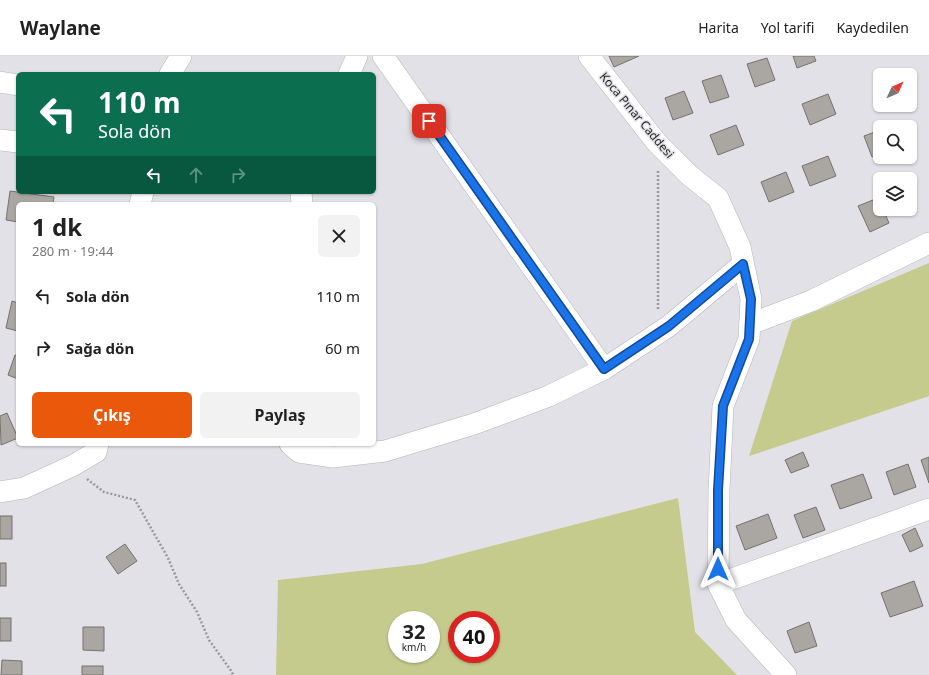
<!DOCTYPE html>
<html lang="tr">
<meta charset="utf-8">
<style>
body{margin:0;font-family:"Noto Sans",sans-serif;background:#f2f2f2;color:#222;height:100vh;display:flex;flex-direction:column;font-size:15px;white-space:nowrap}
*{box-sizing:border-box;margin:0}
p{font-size:13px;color:#767676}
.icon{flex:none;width:22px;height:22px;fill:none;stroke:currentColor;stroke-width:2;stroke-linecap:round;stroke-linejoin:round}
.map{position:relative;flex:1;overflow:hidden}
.details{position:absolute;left:16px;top:146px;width:360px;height:244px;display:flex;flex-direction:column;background:#fff;border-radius:6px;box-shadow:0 1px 3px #0004}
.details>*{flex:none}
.top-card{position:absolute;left:16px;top:16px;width:360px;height:122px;border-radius:6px;box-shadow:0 1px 3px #0004;background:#0b6e4f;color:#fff;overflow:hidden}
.needle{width:26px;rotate:46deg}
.tools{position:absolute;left:873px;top:12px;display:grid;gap:8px}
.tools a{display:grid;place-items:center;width:44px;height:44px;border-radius:6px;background:#fff;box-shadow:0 1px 3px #0004;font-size:20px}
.speed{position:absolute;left:388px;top:555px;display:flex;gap:8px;font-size:20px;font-weight:700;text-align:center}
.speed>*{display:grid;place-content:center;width:52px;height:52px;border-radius:50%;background:#fff;box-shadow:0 1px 3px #0004;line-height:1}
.speed small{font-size:10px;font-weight:400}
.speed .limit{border:6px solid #d22;background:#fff;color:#111}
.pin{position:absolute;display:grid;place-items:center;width:34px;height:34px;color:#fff;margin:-17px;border-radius:8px;box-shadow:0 2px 6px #0006}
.me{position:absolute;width:44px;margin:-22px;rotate:0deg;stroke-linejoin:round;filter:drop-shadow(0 0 3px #0008)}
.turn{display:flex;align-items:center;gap:14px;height:84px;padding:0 16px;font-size:18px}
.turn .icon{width:52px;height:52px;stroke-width:2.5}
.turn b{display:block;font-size:28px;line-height:34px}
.lanes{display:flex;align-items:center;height:38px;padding:0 16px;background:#0003;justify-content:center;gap:20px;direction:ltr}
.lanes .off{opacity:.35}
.round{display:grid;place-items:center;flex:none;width:42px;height:42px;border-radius:6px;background:#f2f2f2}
.headline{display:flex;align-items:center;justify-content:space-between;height:68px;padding:0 16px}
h1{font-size:24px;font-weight:700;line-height:30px}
.cta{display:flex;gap:8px;margin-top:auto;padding:8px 16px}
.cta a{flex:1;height:46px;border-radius:6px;background:#ea580c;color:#fff;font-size:16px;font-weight:700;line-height:46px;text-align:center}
.cta a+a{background:#f2f2f2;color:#222}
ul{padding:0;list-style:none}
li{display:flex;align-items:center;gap:12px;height:52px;padding:0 16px}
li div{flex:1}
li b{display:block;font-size:15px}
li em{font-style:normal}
header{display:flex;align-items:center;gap:24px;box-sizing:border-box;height:56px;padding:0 20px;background:#fff;border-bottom:1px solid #e0e0e0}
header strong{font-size:19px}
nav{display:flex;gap:22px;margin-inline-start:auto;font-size:14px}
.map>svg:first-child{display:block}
</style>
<header>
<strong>Waylane</strong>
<nav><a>Harita</a><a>Yol tarifi</a><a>Kaydedilen</a></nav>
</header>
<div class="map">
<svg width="929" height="619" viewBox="0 0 929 619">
<rect width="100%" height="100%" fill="#e1e1e7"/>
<g fill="#c4cb8d" fill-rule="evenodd">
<path d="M929,207v133l-180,60 43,-135z"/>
<path d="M678,442l17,134 42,43h-461l2,-95 144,-16zM397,564h34v34h-34zM457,564h34v34h-34z"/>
</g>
<g fill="#aaa6a1" stroke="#75726d">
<path d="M609,0h30l-25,11z"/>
<path d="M793,0h21l2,5 -19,7z"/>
<path d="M767,2l8,22 -20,7 -8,-23z"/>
<path d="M721,19l8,22 -19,6 -8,-22z"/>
<path d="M684,35l9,22 -20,7 -8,-22z"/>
<path d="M828,38l8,20 -26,11 -8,-21z"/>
<path d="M736,69l8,20 -26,10 -8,-20z"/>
<path d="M880,74v23l-8,4 -8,-21z"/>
<path d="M828,100l8,20 -26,10 -8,-20z"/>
<path d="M786,116l8,20 -25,10 -8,-20z"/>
<path d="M10,135l44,6 -1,7h-35v18l-12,-2z"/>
<path d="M878,142l2,4v7h3l6,14 -19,9 -12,-26z"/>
<path d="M12,245l6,2v28l-12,-3z"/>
<path d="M15,299l3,1v23l-10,-4z"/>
<path d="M7,357l11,25 -17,7 -1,-29z"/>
<path d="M803,396l6,14 -18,7 -6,-13z"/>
<path d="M929,401v26l-8,-23z"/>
<path d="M908,408l8,23 -22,8 -8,-23z"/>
<path d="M863,418l9,24 -32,11 -9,-24z"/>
<path d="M816,451l9,23 -22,8 -9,-23z"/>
<path d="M768,458l9,24 -32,12 -9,-24z"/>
<rect x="0" y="460" width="12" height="23"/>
<path d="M915,472l8,18 -13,6 -8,-17z"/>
<path d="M125,488l12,17 -19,13 -12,-17z"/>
<rect x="0" y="507" width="6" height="23"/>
<path d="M914,525l9,25 -33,11 -9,-24z"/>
<rect x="0" y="562" width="11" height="23"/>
<path d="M809,566l8,24 -22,7 -8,-22z"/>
<path d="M83,571h21v24l-21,-1z"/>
<path d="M2,604l20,1v14h-21z"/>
<rect x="82" y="610" width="21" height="9"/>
</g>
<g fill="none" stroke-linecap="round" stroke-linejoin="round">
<g stroke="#b4b4ba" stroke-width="22">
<g id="minor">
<path d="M383,0l221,313"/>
<path d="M589,0l68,87 32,32 29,23 22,49 11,52 -2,40 -26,67 -4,84 -1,94 18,36 50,55"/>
<path d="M170,18l11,-18"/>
<path d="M349,18l8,-18"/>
<path d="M0,26l18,3"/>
<path d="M0,84l18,2"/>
<path d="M301,136l1,12"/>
<path d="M140,148l3,-12"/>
<path d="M750,268l61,-23 118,-58"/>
<path d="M290,388l9,8 34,5 52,-6 89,-27 75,-28 55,-27 65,-43 74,-62"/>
<path d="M0,436l24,-4 48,-22 24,-14 2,-8"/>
<path d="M718,528l211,-75"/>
</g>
</g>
<g stroke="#98989d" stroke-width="2.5" stroke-dasharray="2 2" stroke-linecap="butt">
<path d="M658,115v139"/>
<path d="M87,423l17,13 31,8 33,58 11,26 18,28 12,28 23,32 1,3"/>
</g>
<use href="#minor" stroke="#fff" stroke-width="21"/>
</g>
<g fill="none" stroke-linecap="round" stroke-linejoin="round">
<g stroke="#114b97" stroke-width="10">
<path id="route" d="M429,65l175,248 65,-43 74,-62 8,35 -2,40 -26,67 -5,84v79"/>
</g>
<use href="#route" stroke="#1a73e8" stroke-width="7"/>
</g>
<g text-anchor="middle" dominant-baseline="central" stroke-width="3" stroke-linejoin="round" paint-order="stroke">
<g font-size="12" fill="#1f1f22" stroke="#e1e1e7">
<text transform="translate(637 59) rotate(50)">Koca Pınar Caddesi</text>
</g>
</g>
</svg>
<div class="tools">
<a><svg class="needle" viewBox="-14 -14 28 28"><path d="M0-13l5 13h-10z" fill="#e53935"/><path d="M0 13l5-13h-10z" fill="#767676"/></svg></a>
<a><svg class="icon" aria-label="search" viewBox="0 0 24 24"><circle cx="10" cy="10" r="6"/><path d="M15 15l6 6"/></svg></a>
<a><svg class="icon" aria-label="layers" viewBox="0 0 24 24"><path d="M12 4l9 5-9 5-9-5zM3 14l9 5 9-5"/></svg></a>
</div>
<div class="speed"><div>32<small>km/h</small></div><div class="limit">40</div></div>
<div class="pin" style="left:429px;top:65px;background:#d93025"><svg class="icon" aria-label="arrive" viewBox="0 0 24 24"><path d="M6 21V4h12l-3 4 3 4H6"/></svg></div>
<svg class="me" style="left:718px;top:513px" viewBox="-20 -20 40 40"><path d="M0-17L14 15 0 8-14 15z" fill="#1a73e8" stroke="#fff" stroke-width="4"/></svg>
<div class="top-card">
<div class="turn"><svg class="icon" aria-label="left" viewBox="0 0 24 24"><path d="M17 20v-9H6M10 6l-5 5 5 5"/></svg><div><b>110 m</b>Sola dön</div></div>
<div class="lanes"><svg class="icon" aria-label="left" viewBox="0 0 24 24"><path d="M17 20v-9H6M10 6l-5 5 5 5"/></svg><svg class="icon off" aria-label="ahead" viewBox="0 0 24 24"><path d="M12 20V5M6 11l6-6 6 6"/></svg><svg class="icon off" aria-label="right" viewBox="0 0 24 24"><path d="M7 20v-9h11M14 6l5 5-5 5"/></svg></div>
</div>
<section class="details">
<div class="headline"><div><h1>1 dk</h1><p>280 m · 19:44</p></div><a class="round"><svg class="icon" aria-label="close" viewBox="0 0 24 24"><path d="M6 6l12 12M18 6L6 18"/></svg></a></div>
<ul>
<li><svg class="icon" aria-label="left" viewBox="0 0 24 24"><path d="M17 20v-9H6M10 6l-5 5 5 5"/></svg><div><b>Sola dön</b></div><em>110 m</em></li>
<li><svg class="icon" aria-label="right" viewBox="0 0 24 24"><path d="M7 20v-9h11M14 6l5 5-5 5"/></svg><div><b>Sağa dön</b></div><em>60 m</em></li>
</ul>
<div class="cta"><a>Çıkış</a><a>Paylaş</a></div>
</section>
</div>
